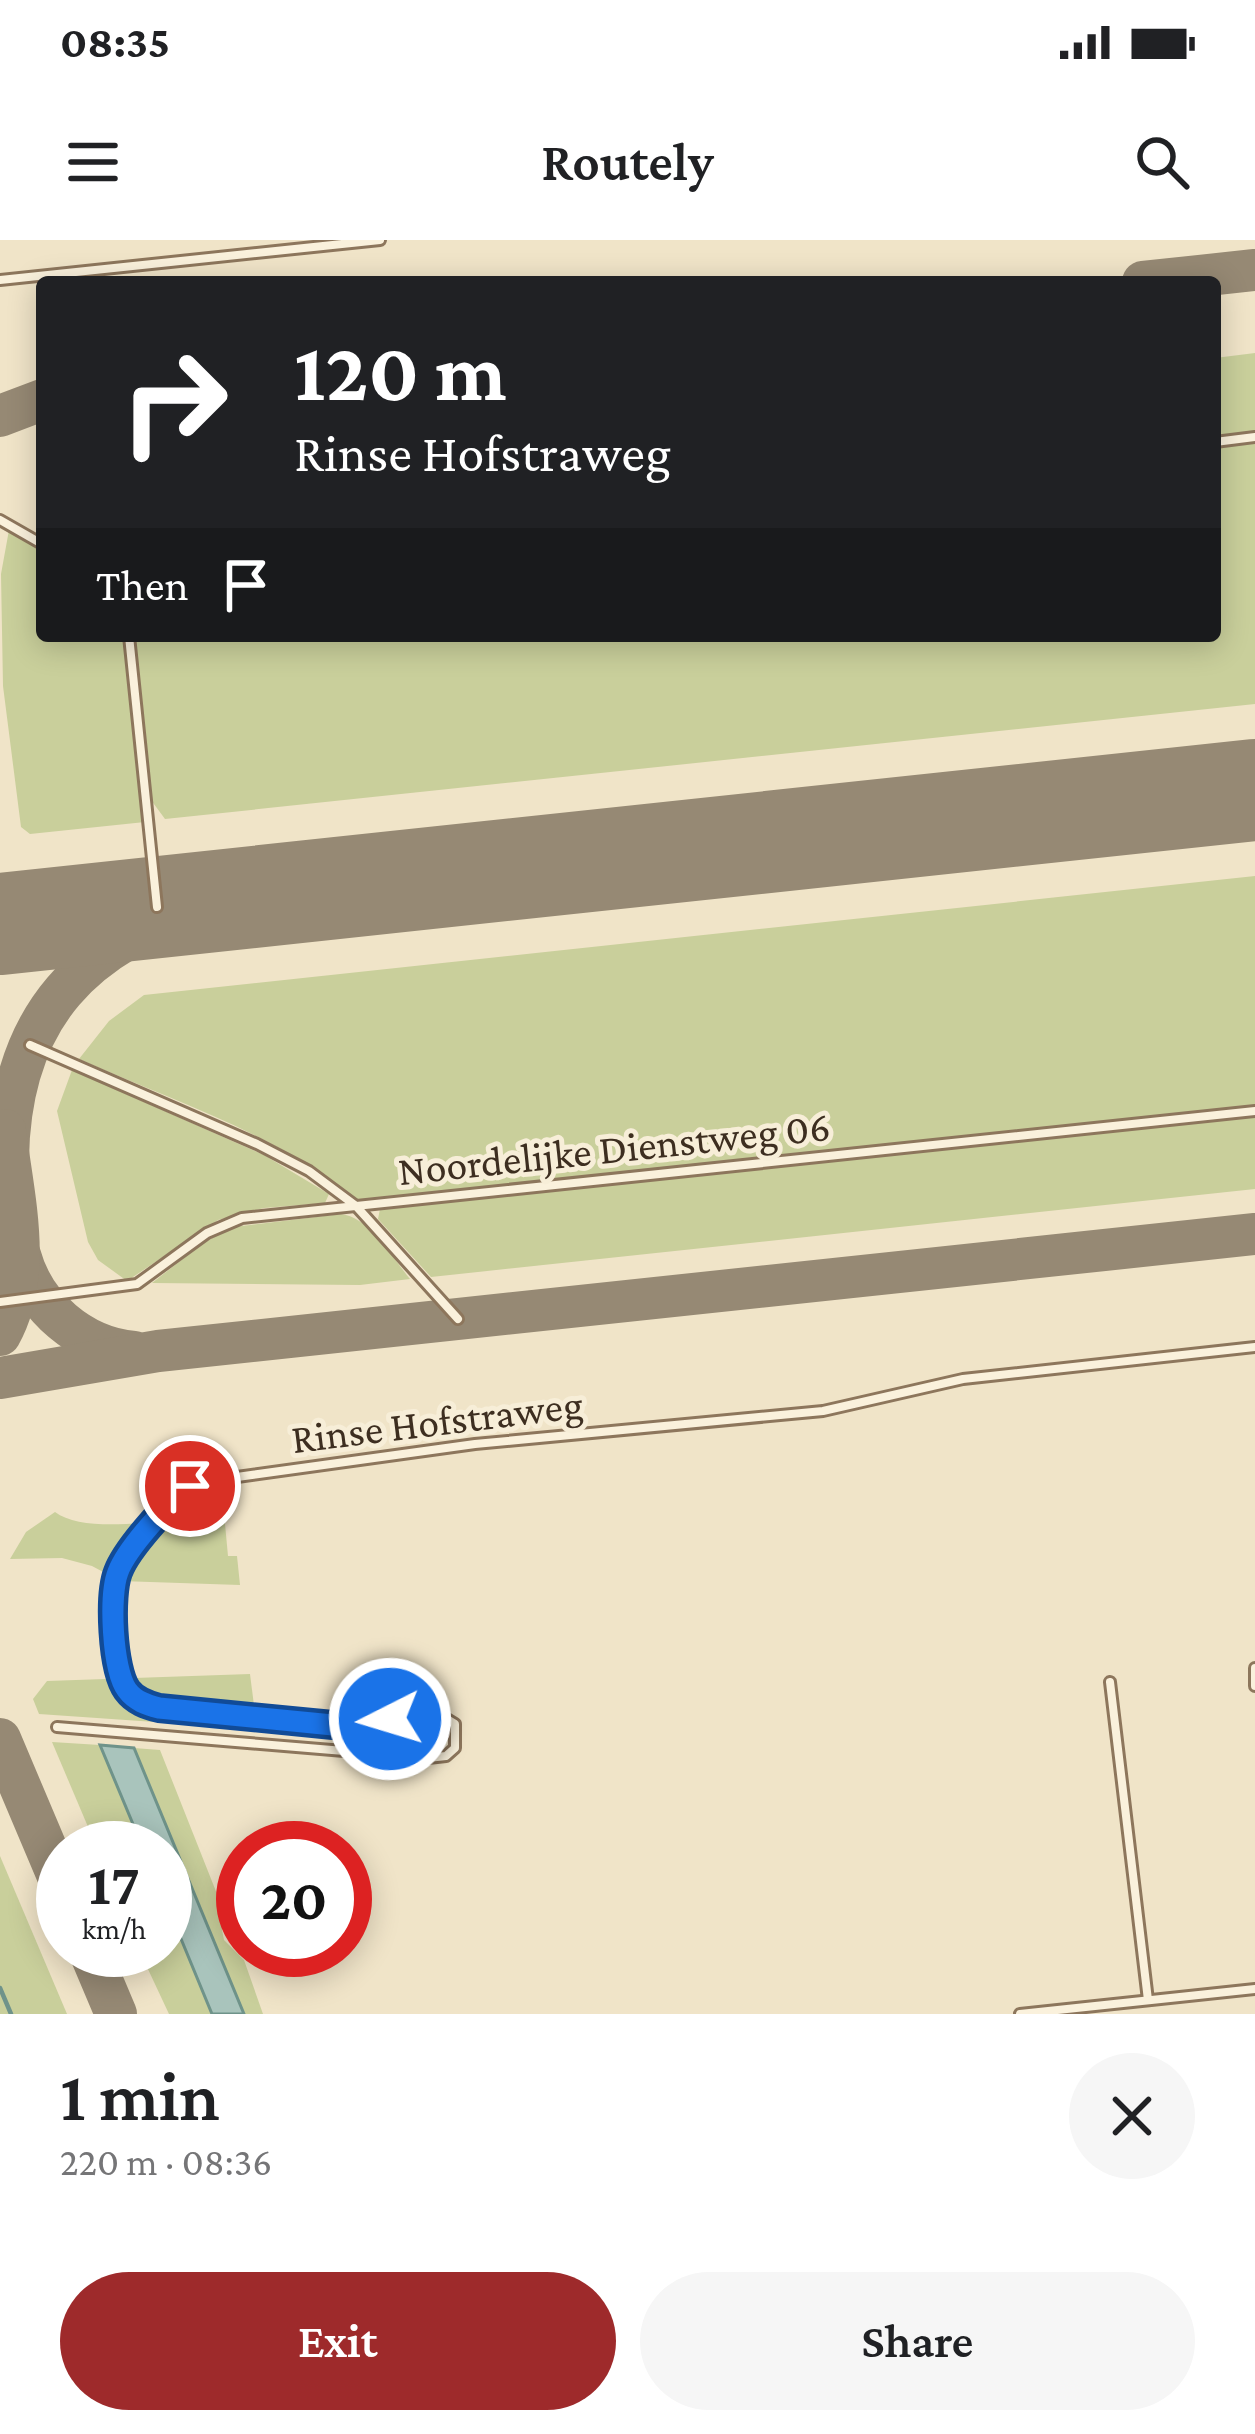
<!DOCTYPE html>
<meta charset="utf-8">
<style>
body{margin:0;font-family:"Crimson Pro",serif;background:#f6f6f6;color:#202124;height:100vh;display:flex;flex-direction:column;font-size:45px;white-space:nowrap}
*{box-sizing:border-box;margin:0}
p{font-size:39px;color:#757577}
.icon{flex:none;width:66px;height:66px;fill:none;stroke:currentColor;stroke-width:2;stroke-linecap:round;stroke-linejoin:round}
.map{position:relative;height:1774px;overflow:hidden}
.side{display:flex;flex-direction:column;background:#fff;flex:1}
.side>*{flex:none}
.top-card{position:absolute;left:36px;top:36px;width:1185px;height:366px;border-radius:12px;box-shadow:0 6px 30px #0003;background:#202124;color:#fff;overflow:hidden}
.speed{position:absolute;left:36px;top:1581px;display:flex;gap:24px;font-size:60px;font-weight:700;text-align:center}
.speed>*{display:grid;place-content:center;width:156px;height:156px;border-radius:50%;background:#fff;box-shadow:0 6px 30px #0003;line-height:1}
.speed small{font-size:30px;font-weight:400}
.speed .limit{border:18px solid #d22;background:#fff;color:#111}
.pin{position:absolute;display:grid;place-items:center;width:102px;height:102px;color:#fff;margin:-51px;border:6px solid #fff;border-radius:50%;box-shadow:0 3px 12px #0007}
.me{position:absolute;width:132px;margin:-66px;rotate:265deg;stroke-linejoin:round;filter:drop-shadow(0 0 9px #0008)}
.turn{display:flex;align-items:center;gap:42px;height:252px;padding:0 60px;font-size:54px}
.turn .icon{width:156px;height:156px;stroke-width:2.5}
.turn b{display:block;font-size:84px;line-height:102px}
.then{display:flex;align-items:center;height:114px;padding:0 60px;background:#0003;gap:24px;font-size:45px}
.round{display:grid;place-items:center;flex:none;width:126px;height:126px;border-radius:63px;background:#f6f6f6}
.headline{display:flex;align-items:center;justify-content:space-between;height:204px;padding:0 60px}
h1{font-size:72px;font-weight:600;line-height:90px}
.button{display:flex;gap:24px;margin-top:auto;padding:24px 60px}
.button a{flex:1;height:138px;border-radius:72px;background:#9e2a2b;color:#fff;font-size:48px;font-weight:600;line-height:138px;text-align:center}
.button a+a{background:#f6f6f6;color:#202124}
.status{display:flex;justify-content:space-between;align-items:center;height:84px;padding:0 60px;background:#fff;direction:ltr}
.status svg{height:33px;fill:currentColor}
header{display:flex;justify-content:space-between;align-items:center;height:156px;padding:0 60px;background:#fff;font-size:54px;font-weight:600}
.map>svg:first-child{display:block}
</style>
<div class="status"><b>08:35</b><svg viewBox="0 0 49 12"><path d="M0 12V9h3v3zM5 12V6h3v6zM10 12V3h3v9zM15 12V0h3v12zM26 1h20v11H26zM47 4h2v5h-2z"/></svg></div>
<header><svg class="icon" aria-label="menu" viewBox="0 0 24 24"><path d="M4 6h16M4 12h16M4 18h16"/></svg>Routely<svg class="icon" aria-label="search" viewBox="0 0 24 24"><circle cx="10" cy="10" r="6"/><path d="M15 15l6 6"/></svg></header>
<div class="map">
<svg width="1255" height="1774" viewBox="0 0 1255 1774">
<rect width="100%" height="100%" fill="#f0e4c8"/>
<g fill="#c9cf9b">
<path d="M1255,113v81l-40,4v-80z"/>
<path d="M1255,203v261l-1090,115 -14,-19 -17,-164h1081v-189z"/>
<path d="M9,290l33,21v85h83l20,186 -115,12 -9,-7 -18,-141 -2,-112z"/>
<path d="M1255,636v229l-899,95c-75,-65 -186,-100 -277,-141l30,-38 35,-26z"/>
<path d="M72,830l192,85 65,39 -4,9 -61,5 -46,12 -91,61 -29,-21 -10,-18 -31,-131z"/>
<path d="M1255,876v73l-824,88 -53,-58 2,-10z"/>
<path d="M341,974c30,4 51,43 69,65l-50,6 -208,-2 51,-40 30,-16z"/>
<path d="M55,1272c33,25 127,5 169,1l4,43h9l3,29 -120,-4 -28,-15 -30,-8 -52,1 16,-27z"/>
<path d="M250,1434l7,55 -218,-15 -6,-15 14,-18z"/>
<path d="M52,1502l48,3 43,103h-46z"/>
<path d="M134,1508l26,2 59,149 10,15 -7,16 2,10 20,20 19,54h-19z"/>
<path d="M0,1616l67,158h-67z"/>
<path d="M165,1660l47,114h-43l-30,-64h26z"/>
</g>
<path fill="#a9c4bc" stroke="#6f938a" stroke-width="3" d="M100,1505l34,3 110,266h-32l-47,-114v-52h-22z"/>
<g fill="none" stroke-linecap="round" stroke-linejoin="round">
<path stroke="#6f938a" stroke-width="4.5" d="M0,1748l11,26"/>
<g stroke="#968974" stroke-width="42">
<path d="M1143,42l112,-12"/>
<path d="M0,176l42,-16"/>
<path d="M8,919c2,-144 76,-217 208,-258"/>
<path d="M20,1015c14,52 61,92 114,97"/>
<path d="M0,1095c34,-61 13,-139 5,-205"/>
<path d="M0,1138l158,-27 1097,-117"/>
<path d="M0,1499l63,149"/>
<path d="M89,1710l27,64"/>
</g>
<path stroke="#968974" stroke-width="102" d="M0,684l1255,-134"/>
<g stroke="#8d765c" stroke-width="14">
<g id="lane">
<path d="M0,40l380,-40"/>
<path d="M1215,202l40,-5"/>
<path d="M0,280l42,24"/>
<path d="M129,396l28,271"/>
<path d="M30,805l227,99 52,27 47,35 102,113"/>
<path d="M0,1062l137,-18 70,-51 35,-15 1013,-107"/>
<path d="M1255,1428v18"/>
<path d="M1110,1442l38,318"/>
<path d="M57,1487l371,31 18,-2 9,-8v-24l-18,-11 -94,13 -184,-18c-12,-3 -24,-7 -32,-18 -15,-22 -19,-96 -8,-120 10,-25 57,-77 82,-88l274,-38 348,-33 140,-32 292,-32"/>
<path d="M1020,1774l235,-25"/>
</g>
</g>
<use href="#lane" stroke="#faf1dc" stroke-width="8"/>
</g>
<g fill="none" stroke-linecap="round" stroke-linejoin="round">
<g stroke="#114b97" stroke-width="30">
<path id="route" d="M190,1246c-21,16 -63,62 -72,86 -9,23 -6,97 9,118 8,11 20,15 32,18l184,18 47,-7"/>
</g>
<use href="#route" stroke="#1a73e8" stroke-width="21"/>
</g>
<g text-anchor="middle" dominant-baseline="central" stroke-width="10" stroke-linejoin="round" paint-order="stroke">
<g font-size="42" fill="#3d2e20" stroke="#f7eed8">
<text transform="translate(614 908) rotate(-6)">Noordelijke Dienstweg 06</text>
<text transform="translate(437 1181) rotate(-7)">Rinse Hofstraweg</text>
</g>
</g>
</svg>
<div class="speed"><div>17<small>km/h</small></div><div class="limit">20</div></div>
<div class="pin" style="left:190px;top:1246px;background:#d93025"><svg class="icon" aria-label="arrive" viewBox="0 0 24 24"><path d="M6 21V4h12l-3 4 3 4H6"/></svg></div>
<svg class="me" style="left:390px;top:1479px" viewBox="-20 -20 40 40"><circle r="17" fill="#1a73e8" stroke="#fff" stroke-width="3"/><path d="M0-11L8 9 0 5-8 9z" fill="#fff"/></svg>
<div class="top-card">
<div class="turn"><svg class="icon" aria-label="right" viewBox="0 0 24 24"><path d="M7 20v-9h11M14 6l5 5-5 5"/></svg><div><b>120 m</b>Rinse Hofstraweg</div></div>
<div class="then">Then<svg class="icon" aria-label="arrive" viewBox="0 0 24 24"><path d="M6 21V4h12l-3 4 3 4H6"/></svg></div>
</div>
</div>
<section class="side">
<div class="headline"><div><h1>1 min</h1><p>220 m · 08:36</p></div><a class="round"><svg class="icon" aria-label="close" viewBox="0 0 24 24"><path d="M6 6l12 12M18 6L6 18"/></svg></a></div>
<div class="button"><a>Exit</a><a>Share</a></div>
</section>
